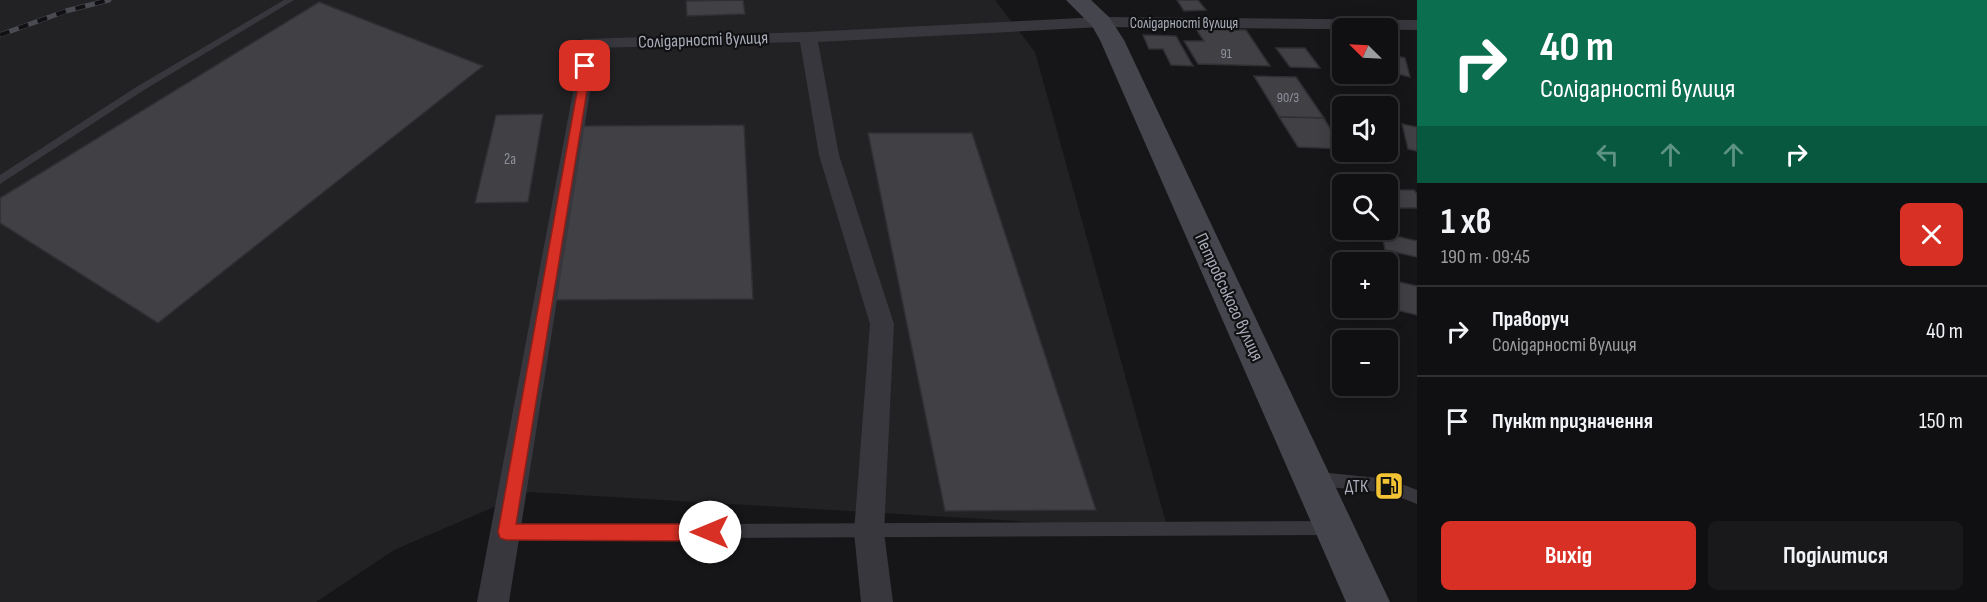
<!DOCTYPE html>
<html lang="uk">
<meta charset="utf-8">
<style>
body{margin:0;font-family:"Sofia Sans Condensed",sans-serif;background:#19191b;color:#f1f3f6;height:100vh;display:flex;flex-direction:column;font-size:22px;white-space:nowrap}
*{box-sizing:border-box;margin:0}
p{font-size:20px;color:#9c9d9f}
.icon{flex:none;width:33px;height:33px;fill:none;stroke:currentColor;stroke-width:2;stroke-linecap:round;stroke-linejoin:round}
.map{position:relative;flex:1;overflow:hidden}
.side{display:flex;flex-direction:column;background:#101012;width:570px}
.side>*{flex:none}
.top-card{background:#0b6e4f;color:#fff;overflow:hidden}
.needle{width:39px;rotate:294deg}
.tools{position:absolute;left:1332px;top:18px;display:grid;gap:12px}
.tools a{display:grid;place-items:center;width:66px;height:66px;border-radius:9px;background:#101012;box-shadow:0 3px 15px #0003,0 0 0 2px #303032;font-size:30px}
.pin{position:absolute;display:grid;place-items:center;width:51px;height:51px;color:#fff;margin:-26px;border-radius:12px;box-shadow:0 3px 9px #0006}
.me{position:absolute;width:66px;margin:-33px;rotate:270deg;stroke-linejoin:round;filter:drop-shadow(0 0 4px #0008)}
.turn{display:flex;align-items:center;gap:21px;height:126px;padding:0 24px;font-size:27px}
.turn .icon{width:78px;height:78px;stroke-width:2.5}
.turn b{display:block;font-size:42px;line-height:51px}
.lanes{display:flex;align-items:center;height:57px;padding:0 24px;background:#0003;justify-content:center;gap:30px;direction:ltr}
.lanes .off{opacity:.35}
.round{display:grid;place-items:center;flex:none;width:63px;height:63px;border-radius:9px;background:#19191b}
.head{display:flex;align-items:center;justify-content:space-between;height:102px;padding:0 24px}
h1{font-size:36px;font-weight:700;line-height:45px}
.action{display:flex;gap:12px;margin-top:auto;padding:12px 24px}
.action a{flex:1;height:69px;border-radius:9px;background:#d93025;color:#fff;font-size:24px;font-weight:700;line-height:69px;text-align:center}
.action a+a{background:#19191b;color:#f1f3f6}
ul{padding:0;list-style:none}
li{display:flex;align-items:center;gap:18px;height:90px;padding:0 24px;border-top:2px solid #303032}
li div{flex:1}
li b{display:block;font-size:22px}
li em{font-style:normal}
main{display:flex;flex:1;min-height:0}
.map>svg:first-child{display:block}
</style>
<main>
<div class="map">
<svg width="1417" height="602" viewBox="0 0 1417 602">
<rect width="100%" height="100%" fill="#161618"/>
<path fill="#222225" d="M0,0h995l40,52 133,478 -639,-38 -135,58 -78,52h-316z"/>
<g fill="#404045" stroke="#303034" stroke-width="1.5">
<path d="M743,0l2,14 -58,2 -1,-15z"/>
<path d="M1177,0h21l8,10 -22,1z"/>
<path d="M319,2l164,64 -325,257 -158,-100v-25z"/>
<path d="M1196,29l50,1 24,36 -72,-2 -14,-23h20z"/>
<path d="M1143,35l33,1 17,30 -22,-1 -8,-16h-14z"/>
<path d="M1276,48h29l15,20 -30,-1z"/>
<path d="M1388,54l17,4 5,19 -22,-5z"/>
<path d="M1351,74h19l6,7 -20,-1z"/>
<path d="M1254,76l42,1 28,41 -45,-1z"/>
<path d="M543,114l-15,88 -53,1 21,-88z"/>
<path d="M1279,117l45,1 18,31 -44,-2z"/>
<path d="M1402,124l15,3v24l-9,-2z"/>
<path d="M744,125l9,174 -199,1 26,-174z"/>
<path d="M868,133h104l124,377 -151,1z"/>
<path d="M1388,190h26l3,4v14h-29z"/>
<path d="M1382,233l35,8v16l-32,-7z"/>
<path d="M1390,280l27,6v29l-21,-5z"/>
</g>
<g fill="none" stroke-linecap="round" stroke-linejoin="round">
<g fill="#37373d" fill-rule="evenodd">
<path d="M284,0h10l-150,90 -144,94v-9l138,-89z"/>
<path d="M1319,472l70,7 28,11v14l-28,-11 -70,-7 -5,-2 -2,-5 2,-5z"/>
<path d="M1330,521l5,2 2,5 -2,5 -5,2 -824,4 -5,-2 -2,-5 2,-5 5,-2z"/>
</g>
<path fill="#37373d" fill-rule="evenodd" d="M1101,17l316,3v10l-316,-3 -283,15 21,113 55,169 -10,208 9,70h-32l-7,-70 16,-208 -51,-169 -19,-113 -203,6 -88,554h-32l106,-563 225,-7z"/>
<path fill="#45464d" fill-rule="evenodd" d="M1066,0h25l18,17 15,23 266,562h-44l-246,-562 -8,-14z"/>
<g stroke="#4a4b52" stroke-width="5">
<path id="rail" d="M0,35l66,-24 43,-11"/>
</g>
<use href="#rail" stroke="#111113" stroke-width="4" stroke-dasharray="10" stroke-linecap="butt"/>
</g>
<path fill="#d93025" stroke="#8d1f18" stroke-width="1.5" d="M582,64l9,2 -75,458h194l6,3 3,5 -3,6 -6,3 -204,-1 -6,-2 -2,-6z"/>
<defs>
<g id="fuel-square" transform="scale(1.5)"><rect x="-9" y="-9" width="18" height="18" rx="4" fill="#f2c334" stroke="#111113"/><path d="M-5.5-6h7V0h2V4h1.3V-2.5L3-4.5l.8-.8L6-3V5H2.5V1h-1V6h-7ZM-4.2-4.7v3.2H.2V-4.7Z" fill="#111"/></g>
</defs>
<g fill-rule="evenodd">
<use href="#fuel-square" x="1389" y="486"/>
</g>
<g text-anchor="middle" dominant-baseline="central" stroke-width="4.5" stroke-linejoin="round" paint-order="stroke">
<g font-size="14" fill="#8e909b">
<text x="1226" y="53">91</text>
<text x="1288" y="97">90/3</text>
</g>
<g font-size="15" fill="#a8abb8" stroke="#111113">
<text x="1184" y="23">Солідарності вулиця</text>
</g>
<g font-size="15" fill="#8e909b">
<text x="510" y="159">2а</text>
</g>
<g font-size="18" fill="#a8abb8" stroke="#111113">
<text transform="translate(703 40) rotate(-2)">Солідарності вулиця</text>
<text transform="translate(1229 297) rotate(65)">Петровського вулиця</text>
</g>
<g font-size="18" fill="#a8abb8" stroke="#111113" text-anchor="end">
<text x="1368" y="486">ДТК</text>
</g>
</g>
</svg>
<div class="tools">
<a><svg class="needle" viewBox="-14 -14 28 28"><path d="M0-13l5 13h-10z" fill="#e53935"/><path d="M0 13l5-13h-10z" fill="#9c9d9f"/></svg></a>
<a><svg class="icon" aria-label="sound" viewBox="0 0 24 24"><path d="M4 9h4l5-4v14l-5-4H4zM17 9q2 3 0 6"/></svg></a>
<a><svg class="icon" aria-label="search" viewBox="0 0 24 24"><circle cx="10" cy="10" r="6"/><path d="M15 15l6 6"/></svg></a>
<a>+</a>
<a>−</a>
</div>
<div class="pin" style="left:585px;top:66px;background:#d93025"><svg class="icon" aria-label="arrive" viewBox="0 0 24 24"><path d="M6 21V4h12l-3 4 3 4H6"/></svg></div>
<svg class="me" style="left:710px;top:532px" viewBox="-20 -20 40 40"><circle r="19" fill="#fff"/><path d="M0-13L10 11 0 6-10 11z" fill="#d93025"/></svg>
</div>
<section class="side">
<div class="top-card">
<div class="turn"><svg class="icon" aria-label="right" viewBox="0 0 24 24"><path d="M7 20v-9h11M14 6l5 5-5 5"/></svg><div><b>40 m</b>Солідарності вулиця</div></div>
<div class="lanes"><svg class="icon off" aria-label="left" viewBox="0 0 24 24"><path d="M17 20v-9H6M10 6l-5 5 5 5"/></svg><svg class="icon off" aria-label="ahead" viewBox="0 0 24 24"><path d="M12 20V5M6 11l6-6 6 6"/></svg><svg class="icon off" aria-label="ahead" viewBox="0 0 24 24"><path d="M12 20V5M6 11l6-6 6 6"/></svg><svg class="icon" aria-label="right" viewBox="0 0 24 24"><path d="M7 20v-9h11M14 6l5 5-5 5"/></svg></div>
</div>
<div class="head"><div><h1>1 хв</h1><p>190 m · 09:45</p></div><a class="round" style="background:#d93025;color:#fff"><svg class="icon" aria-label="close" viewBox="0 0 24 24"><path d="M6 6l12 12M18 6L6 18"/></svg></a></div>
<ul>
<li><svg class="icon" aria-label="right" viewBox="0 0 24 24"><path d="M7 20v-9h11M14 6l5 5-5 5"/></svg><div><b>Праворуч</b><p>Солідарності вулиця</p></div><em>40 m</em></li>
<li><svg class="icon" aria-label="arrive" viewBox="0 0 24 24"><path d="M6 21V4h12l-3 4 3 4H6"/></svg><div><b>Пункт призначення</b></div><em>150 m</em></li>
</ul>
<div class="action"><a>Вихід</a><a>Поділитися</a></div>
</section>
</main>
